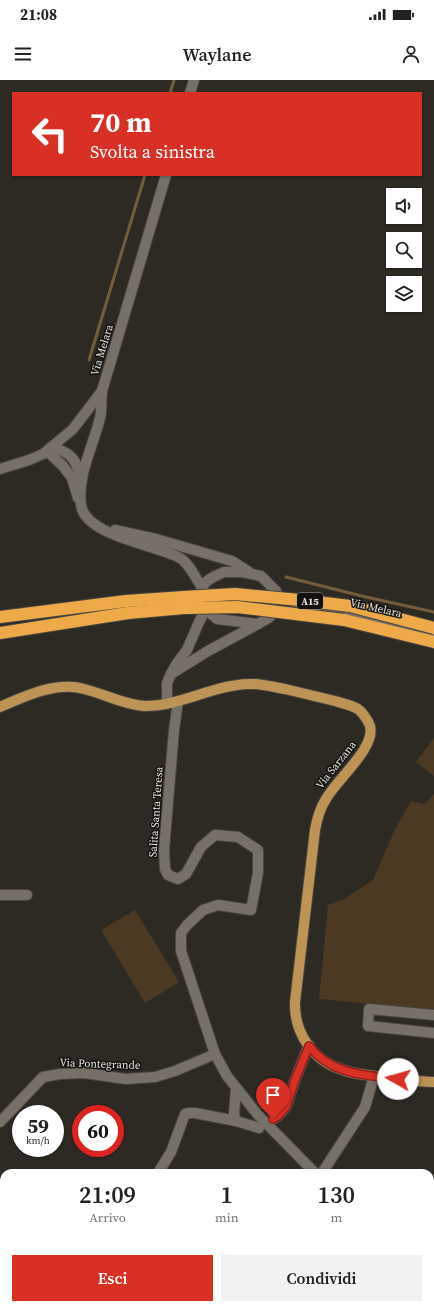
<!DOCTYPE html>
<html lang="it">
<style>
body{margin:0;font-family:"Source Serif 4",serif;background:#f2f2f2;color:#222;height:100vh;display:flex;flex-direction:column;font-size:15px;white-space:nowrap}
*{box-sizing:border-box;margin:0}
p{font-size:13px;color:#767676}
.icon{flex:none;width:22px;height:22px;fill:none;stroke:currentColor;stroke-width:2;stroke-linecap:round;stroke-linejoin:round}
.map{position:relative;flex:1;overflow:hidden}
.sheet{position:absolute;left:0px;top:1089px;width:434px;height:140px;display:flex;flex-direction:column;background:#fff;border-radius:12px 12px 0 0;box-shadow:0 1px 3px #0004}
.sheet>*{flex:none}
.banner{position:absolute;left:12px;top:12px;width:410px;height:84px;border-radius:0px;box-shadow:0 1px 3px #0004;background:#d93025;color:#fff;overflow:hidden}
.tools{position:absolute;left:386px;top:108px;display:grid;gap:8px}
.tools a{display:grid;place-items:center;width:36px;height:36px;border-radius:0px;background:#fff;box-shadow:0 1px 3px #0004;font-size:20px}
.speed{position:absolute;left:12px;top:1025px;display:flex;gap:8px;font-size:20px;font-weight:700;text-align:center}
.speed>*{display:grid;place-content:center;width:52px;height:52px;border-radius:50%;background:#fff;box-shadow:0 1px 3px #0004;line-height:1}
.speed small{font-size:10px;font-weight:400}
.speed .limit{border:6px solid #d22;background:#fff;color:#111}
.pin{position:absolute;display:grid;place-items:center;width:34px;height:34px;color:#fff;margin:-41px -17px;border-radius:50% 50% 50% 0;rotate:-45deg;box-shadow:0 0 4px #0007}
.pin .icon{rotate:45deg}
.me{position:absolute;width:44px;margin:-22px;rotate:277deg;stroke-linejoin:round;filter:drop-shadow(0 0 3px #0008)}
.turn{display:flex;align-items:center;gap:14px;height:84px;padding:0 12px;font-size:18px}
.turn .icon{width:52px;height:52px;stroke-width:2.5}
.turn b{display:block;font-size:28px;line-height:34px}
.eta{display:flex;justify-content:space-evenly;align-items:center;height:68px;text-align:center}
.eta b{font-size:24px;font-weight:600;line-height:28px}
.action{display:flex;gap:8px;margin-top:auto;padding:8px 12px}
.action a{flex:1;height:46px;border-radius:0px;background:#d93025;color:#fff;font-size:16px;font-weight:600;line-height:46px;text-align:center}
.action a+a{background:#f2f2f2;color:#222}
.status{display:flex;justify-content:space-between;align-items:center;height:28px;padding:0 20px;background:#fff;direction:ltr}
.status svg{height:11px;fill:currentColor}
header{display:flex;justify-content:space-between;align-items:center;height:52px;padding:0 12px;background:#fff;font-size:18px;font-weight:600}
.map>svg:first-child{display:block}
</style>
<div class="status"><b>21:08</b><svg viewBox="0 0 49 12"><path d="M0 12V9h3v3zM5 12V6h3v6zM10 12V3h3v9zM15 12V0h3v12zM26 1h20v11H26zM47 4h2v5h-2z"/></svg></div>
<header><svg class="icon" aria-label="menu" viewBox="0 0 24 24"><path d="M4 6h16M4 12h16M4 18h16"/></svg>Waylane<svg class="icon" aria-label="person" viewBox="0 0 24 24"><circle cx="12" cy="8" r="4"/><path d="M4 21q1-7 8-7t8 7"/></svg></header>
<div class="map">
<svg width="434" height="1229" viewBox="0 0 434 1229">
<rect width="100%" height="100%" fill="#2d2923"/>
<g fill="#4b3923">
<path d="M434,658v38l-18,-14z"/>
<path d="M434,714v216l-115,-11 9,-94 16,-6 29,-19 22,-51 16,-28 14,3z"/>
<path d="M135,830l44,72 -34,21 -44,-73z"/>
</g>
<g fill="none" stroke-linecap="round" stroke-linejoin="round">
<g stroke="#755c3b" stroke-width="3">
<path d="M170,13l4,-13"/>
<path d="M89,280l56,-185"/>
<path d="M286,497l80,20 68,15"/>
</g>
<g stroke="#494540" stroke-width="12">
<g id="minor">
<path d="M102,311c-1,9 0,19 -2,27 -7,29 -23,57 -19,87 4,31 76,40 99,53 10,6 15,20 22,29"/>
<path d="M51,367c21,6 26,12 29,33"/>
<path d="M47,371l16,15 9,12 6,20"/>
<path d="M115,450l41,9 76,22 17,11"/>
<path d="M224,492h18l19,4 15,15 -6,26 -12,7 -41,-5 -18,-16c3,-21 5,-22 25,-31z"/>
<path d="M296,524l16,4 62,10 60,16"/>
<path d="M171,594l37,-23 50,-27"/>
<path d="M178,621l-4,29 -10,120 1,19 3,6 10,4 8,-5 15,-27 14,-12 23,2 20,13v23l-7,37 -33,-5 -15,5 -16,15 -6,8v18l34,103 12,22 31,39 57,58"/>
<path d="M167,624v-21l4,-9 6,-11 10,-13 12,-28 7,-13"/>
<path d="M0,815h27"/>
<path d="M434,935l-65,-6 -1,17 66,7"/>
<path d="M273,1039l5,-3 8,-9 9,-27 14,-35"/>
<path d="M236,1041l23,7"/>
<path d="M0,1042l43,-45 17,-3 24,-1 42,6 29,-2 20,-6 40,-17"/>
<path d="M158,1093l13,-21 14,-38 3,-1h7l41,8 -2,-7 2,-26"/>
<path d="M322,1093l43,-66 9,-31"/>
</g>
</g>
<g stroke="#494540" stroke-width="12">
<g id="tertiary">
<path d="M190,13l4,-13"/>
<path d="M0,389l29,-9 14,-6 30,-25 29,-38 64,-216"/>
</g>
</g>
<g stroke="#494540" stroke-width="12">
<path id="primary" d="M0,627c25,-11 57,-26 84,-18 21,5 40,16 61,17 36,0 68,-21 104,-22 11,-1 24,3 36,5 16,4 33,8 50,12 7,2 16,4 23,8 4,3 10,11 12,17 6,22 -34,54 -44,73 -6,9 -9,20 -11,31l-20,172c-1,31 18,59 48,68 14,5 30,6 45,7 15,2 31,5 46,5"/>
</g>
<g stroke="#494540" stroke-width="14">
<g id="motorway">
<path d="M0,537l126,-16 58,-4"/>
<path d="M344,540l90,22"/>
<path d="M0,553l128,-20 56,-5"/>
</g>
</g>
<use href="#minor" stroke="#767069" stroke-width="10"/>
<use href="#tertiary" stroke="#767069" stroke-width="10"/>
<use href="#primary" stroke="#be9356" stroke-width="10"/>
<use href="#motorway" stroke="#eeaa49" stroke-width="12"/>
<g stroke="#c0bdb9" stroke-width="4.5">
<g id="rail">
<path d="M0,1172l4,1"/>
<path d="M0,1183l4,1"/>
<path d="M0,1206l4,1"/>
<path d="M0,1213l4,1"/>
<path d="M37,1225l11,4"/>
<path d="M74,1225l18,4"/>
<path d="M317,1225l26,4"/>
<path d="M227,1227l16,2"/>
</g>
</g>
<use href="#rail" stroke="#14120f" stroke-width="3" stroke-dasharray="9" stroke-linecap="butt"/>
<g stroke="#494540" stroke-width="14" stroke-linecap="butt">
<g id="motorway-bridge">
<path d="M184,517l51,-3 65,6 50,6 84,22"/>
<path d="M184,528l53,-1 107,13"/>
</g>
</g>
<use href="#motorway-bridge" stroke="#eeaa49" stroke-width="12"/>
</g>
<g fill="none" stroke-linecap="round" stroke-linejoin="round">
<g stroke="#8d1f18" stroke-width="10">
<path id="route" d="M273,1039l5,-3 8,-9 9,-27 14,-34c23,29 55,29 89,33"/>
</g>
<use href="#route" stroke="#d93025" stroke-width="7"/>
</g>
<g text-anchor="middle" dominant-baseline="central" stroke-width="3" stroke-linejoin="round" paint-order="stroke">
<rect fill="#14120f" stroke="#aaa8a4" stroke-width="1" x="297" y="513" width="26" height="16" rx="3"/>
<g font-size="10" font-weight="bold" fill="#ebe8e4">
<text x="310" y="521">A15</text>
</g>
<g font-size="11" fill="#ebe8e4" stroke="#14120f">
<text transform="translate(102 270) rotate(-73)">Via Melara</text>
<text transform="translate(376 528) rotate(13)">Via Melara</text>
<text transform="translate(336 685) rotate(-52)">Via Sarzana</text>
<text transform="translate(156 732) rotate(-86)">Salita Santa Teresa</text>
<text transform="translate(100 984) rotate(2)">Via Pontegrande</text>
</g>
</g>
</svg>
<div class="tools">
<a><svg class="icon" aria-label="sound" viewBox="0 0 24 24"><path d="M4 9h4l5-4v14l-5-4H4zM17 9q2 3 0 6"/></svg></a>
<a><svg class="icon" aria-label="search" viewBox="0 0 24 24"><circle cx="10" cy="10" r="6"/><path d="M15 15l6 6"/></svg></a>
<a><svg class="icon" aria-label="layers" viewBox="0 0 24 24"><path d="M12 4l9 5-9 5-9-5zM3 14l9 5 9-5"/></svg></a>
</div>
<div class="speed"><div>59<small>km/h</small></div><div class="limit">60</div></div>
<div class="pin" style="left:273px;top:1039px;background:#d93025"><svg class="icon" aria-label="arrive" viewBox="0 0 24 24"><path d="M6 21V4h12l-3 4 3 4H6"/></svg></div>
<svg class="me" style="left:398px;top:999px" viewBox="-20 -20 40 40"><circle r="19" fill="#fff"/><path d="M0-13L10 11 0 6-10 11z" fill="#d93025"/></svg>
<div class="banner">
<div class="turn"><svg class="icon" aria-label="left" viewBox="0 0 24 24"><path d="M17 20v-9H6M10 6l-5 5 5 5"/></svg><div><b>70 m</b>Svolta a sinistra</div></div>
</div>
<section class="sheet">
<div class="eta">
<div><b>21:09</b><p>Arrivo</p></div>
<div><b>1</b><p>min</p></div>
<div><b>130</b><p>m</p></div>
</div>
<div class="action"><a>Esci</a><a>Condividi</a></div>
</section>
</div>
